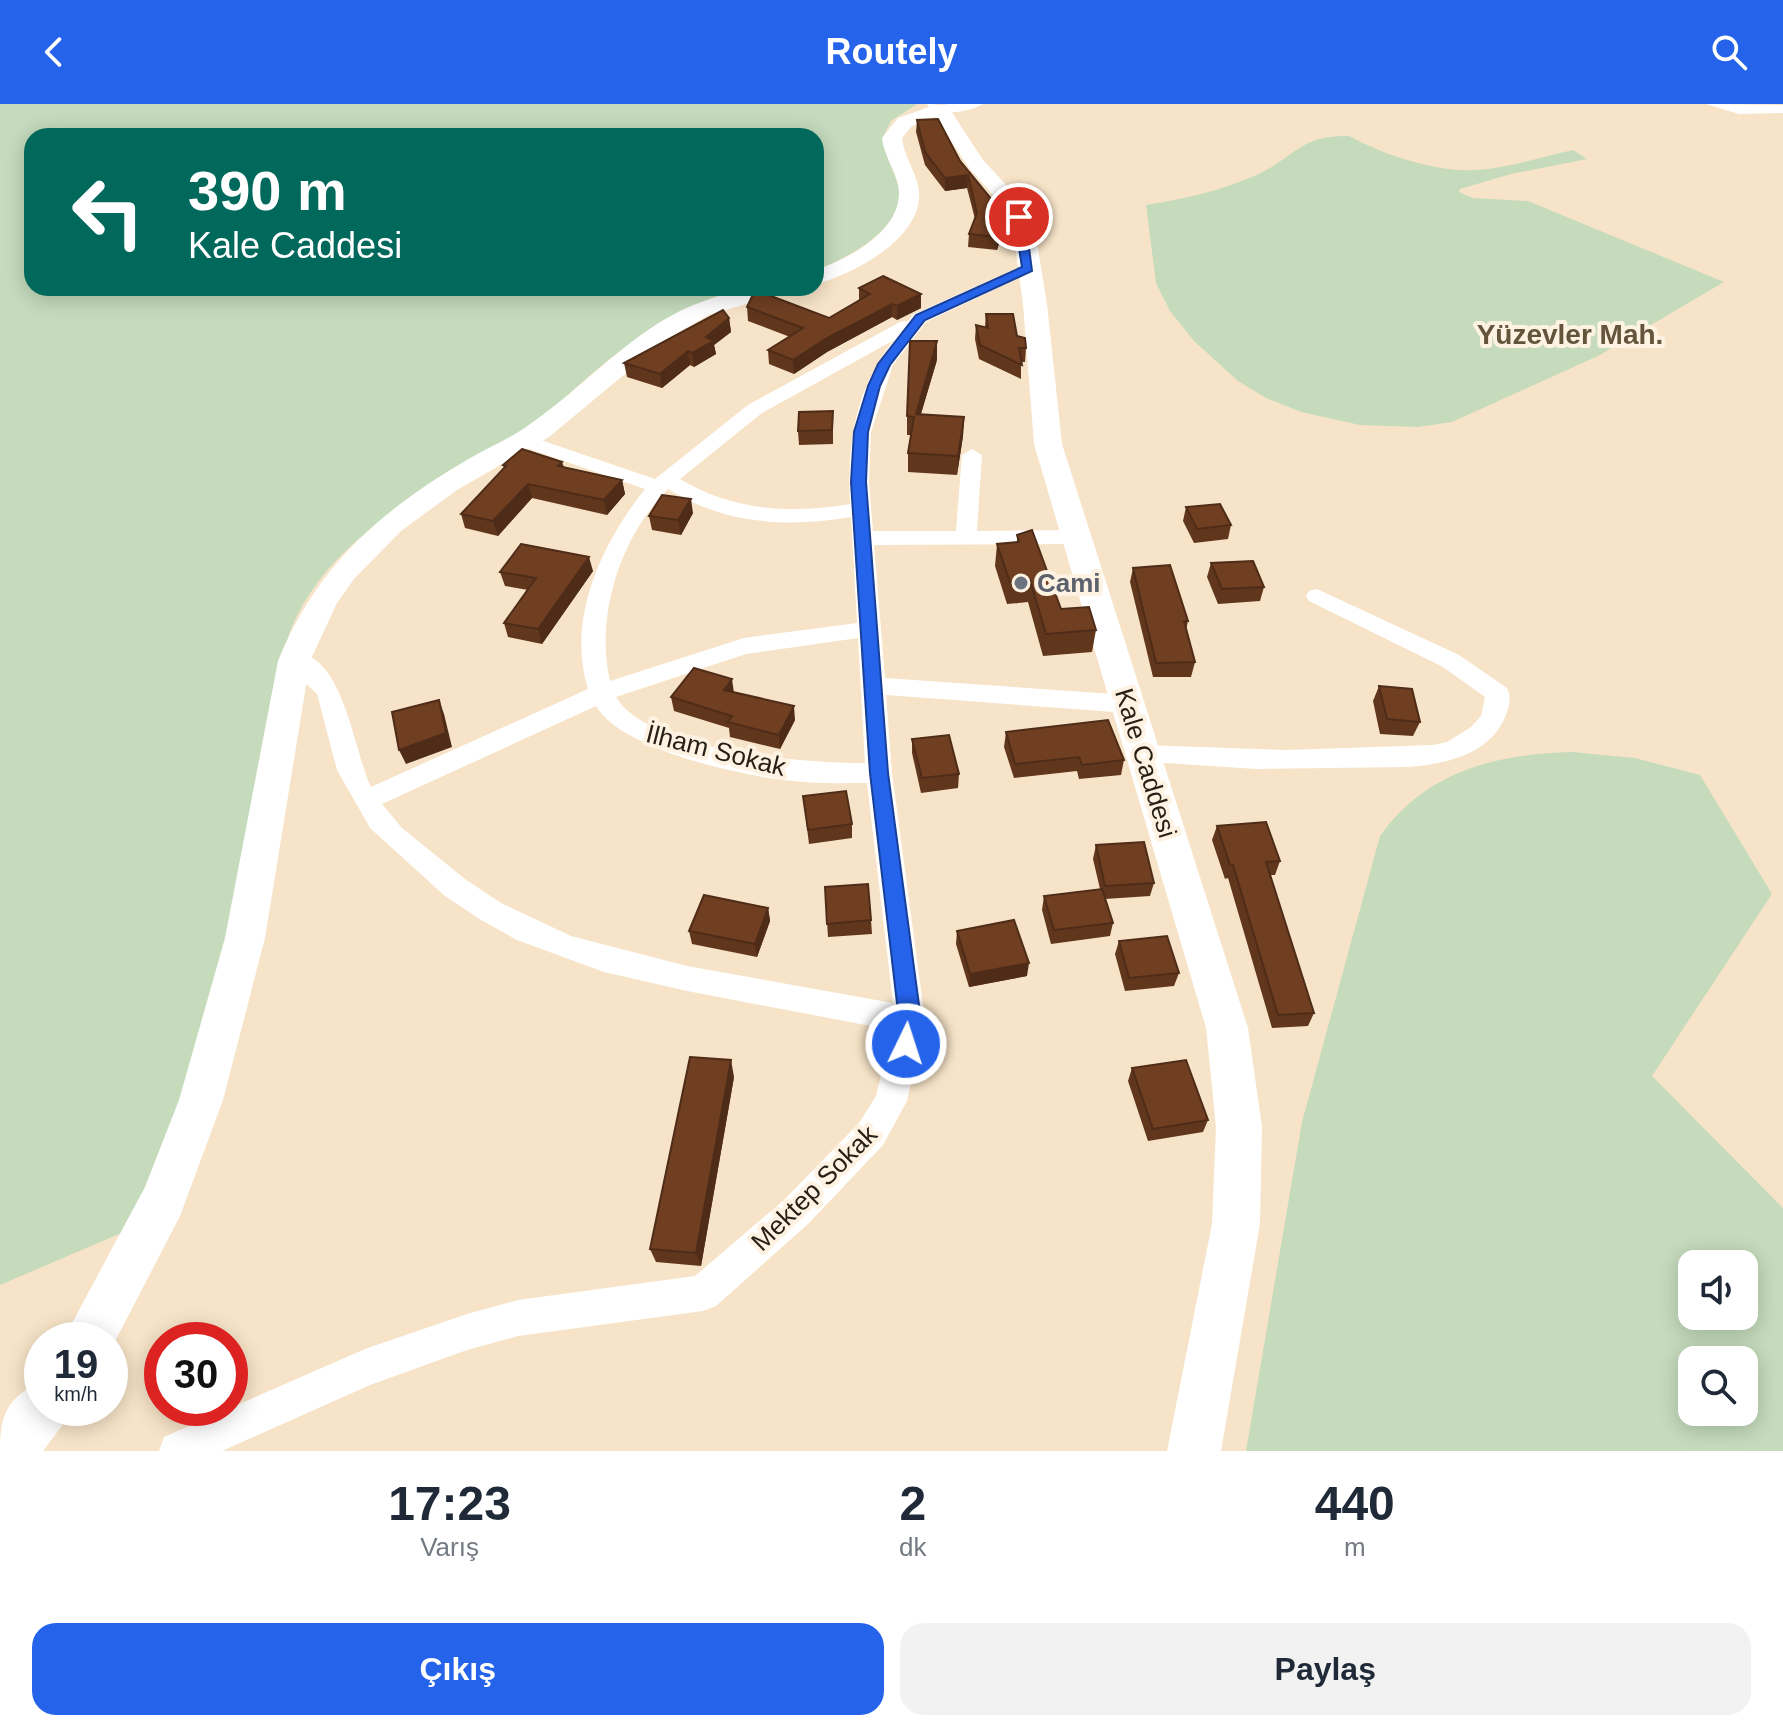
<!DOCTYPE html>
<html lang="tr">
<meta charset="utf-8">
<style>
body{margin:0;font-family:Helvetica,sans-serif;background:#f2f2f3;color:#1f2937;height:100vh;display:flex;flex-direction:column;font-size:30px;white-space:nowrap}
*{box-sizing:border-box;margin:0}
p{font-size:26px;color:#747a83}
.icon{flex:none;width:44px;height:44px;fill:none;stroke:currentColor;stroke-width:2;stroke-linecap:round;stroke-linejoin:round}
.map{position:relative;height:1347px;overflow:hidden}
.drawer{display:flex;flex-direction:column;background:#fff;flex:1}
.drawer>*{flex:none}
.top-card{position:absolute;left:24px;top:24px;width:800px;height:168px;border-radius:24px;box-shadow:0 4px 20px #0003;background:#00695c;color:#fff;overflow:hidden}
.controls{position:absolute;left:1678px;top:1146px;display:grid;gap:16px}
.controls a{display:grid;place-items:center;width:80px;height:80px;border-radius:16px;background:#fff;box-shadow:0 4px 20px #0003;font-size:40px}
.speed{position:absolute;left:24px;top:1218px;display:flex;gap:16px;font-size:40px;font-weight:700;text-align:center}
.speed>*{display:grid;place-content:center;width:104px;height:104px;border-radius:50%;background:#fff;box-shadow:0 4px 20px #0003;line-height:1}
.speed small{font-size:20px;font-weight:400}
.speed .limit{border:12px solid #d22;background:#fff;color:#111}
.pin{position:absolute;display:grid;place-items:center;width:68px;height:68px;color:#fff;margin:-34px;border:4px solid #fff;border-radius:50%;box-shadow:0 2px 8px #0007}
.me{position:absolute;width:88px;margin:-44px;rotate:4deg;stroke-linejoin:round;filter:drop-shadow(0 0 6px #0008)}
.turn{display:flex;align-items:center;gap:28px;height:168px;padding:0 32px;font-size:36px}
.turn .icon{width:104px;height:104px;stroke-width:2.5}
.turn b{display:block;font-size:56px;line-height:68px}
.eta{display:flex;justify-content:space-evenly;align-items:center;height:136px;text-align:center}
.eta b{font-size:48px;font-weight:700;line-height:56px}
.primary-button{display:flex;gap:16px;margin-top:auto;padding:16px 32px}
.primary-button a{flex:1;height:92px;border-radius:24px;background:#2563eb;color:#fff;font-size:32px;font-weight:700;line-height:92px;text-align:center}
.primary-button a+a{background:#f2f2f3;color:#1f2937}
header{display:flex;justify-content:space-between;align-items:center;height:104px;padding:0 32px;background:#2563eb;color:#fff;font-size:36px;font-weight:700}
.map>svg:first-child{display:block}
</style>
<header><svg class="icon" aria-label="back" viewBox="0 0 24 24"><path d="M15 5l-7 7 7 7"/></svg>Routely<svg class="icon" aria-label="search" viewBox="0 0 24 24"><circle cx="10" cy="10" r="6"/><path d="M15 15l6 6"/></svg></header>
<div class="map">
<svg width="1783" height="1347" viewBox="0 0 1783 1347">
<rect width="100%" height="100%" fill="#f7e4c8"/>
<g fill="#c5dbbc" fill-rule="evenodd">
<path d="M0,0h917l-26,17 -8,16c0,17 11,32 15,48 11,42 -52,74 -82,85v-134h-784v152h712c-64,16 -117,54 -166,98 -13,11 -25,27 -39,37 -91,62 -207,101 -250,211l-71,345 -45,146 -47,106 -126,54z"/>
<path d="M1349,32c36,19 84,36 126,34 32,-2 66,-13 98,-20l14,9 -76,15 -51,15 -1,3 14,6 55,3 196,81 -126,74 -146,66 -34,5 -58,-2 -59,-13 -35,-14 -28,-17 -44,-40 -24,-30 -14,-28 -10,-78c37,-6 74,-14 108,-29 42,-18 44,-41 95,-40z"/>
<path d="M1572,648l63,6 65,17 72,119 -120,182 131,132v243h-537l56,-329 78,-286c46,-65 116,-82 192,-84zM1692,1160h52v52h-52zM1692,1256h52v52h-52z"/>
</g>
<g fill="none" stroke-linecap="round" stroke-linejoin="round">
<g fill="#fff" fill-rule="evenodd">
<path d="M983,0c-11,7 -39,12 -50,5l14,-5z"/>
<path d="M1706,0l77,1v8l-44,1z"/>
<path d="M1028,159l8,5 -2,3 -108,51 -33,43 -22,67 -2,50 4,49h83l6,-76 10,-6 10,6 -5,76 100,-1 11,7 -11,7 -203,1 11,133 243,17 9,3 3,6 -3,6 -9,3 -242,-18 6,78 33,247 -18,81 -24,44 -75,79 -92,82 -13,5 -185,25 -51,14 -97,35 -148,66h-63l5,-14 201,-88 102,-35 51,-14 177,-24 89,-76 75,-77 17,-27 16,-66 -205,-39 -83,-19 -87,-32 -36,-20 -36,-24 -75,-68 -33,-58 -20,-76 -35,-33 4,-6c56,-16 68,99 85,132l217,-98c-22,-70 14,-146 57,-200l-130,-45 -3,-4 3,-4h14l126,43 93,-74 152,-83 8,-1 6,-7zM894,236c-39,48 -47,104 -44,164 -60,10 -117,7 -170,-25l82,-66zM668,385c55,35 120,39 183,28l6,106 -113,15 -134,43c-15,-65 10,-144 58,-192zM858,534l7,125c-58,0 -216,-11 -249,-66l130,-43zM596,602c25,44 147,70 197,75 25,3 49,2 74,2l26,220 -206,-37 -116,-30 -70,-33 -36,-24 -63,-51 -20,-24z"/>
<path d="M1317,485l142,66 48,33c4,8 3,15 0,24 -14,42 -60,52 -99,55l-151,2 -123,-8 -4,-7 4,-7 9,-2 143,5 147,-5 14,-3 24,-15 10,-11 4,-19 -42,-30 -134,-66 -3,-5 3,-5z"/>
</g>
<g fill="#fff" fill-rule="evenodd">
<path d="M927,0l20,1 36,55 37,40 15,31 12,73 15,140 186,584 14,99 -2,97 -39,227h-54l45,-227 4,-97 -10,-99 -172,-584 -11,-140 -10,-73 -10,-25 -34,-38 -34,-51 -23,9 -10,12c2,19 15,35 17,53 4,47 -65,83 -103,93v-14c32,-11 84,-38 83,-78 -1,-19 -15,-35 -17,-54l16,-20 31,-11z"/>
<path d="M747,184h39l-4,5 -73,22 -42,24 -118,98 -92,53 -56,41 -47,48 -17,24 -27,58 -45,277 -42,162 -43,116 -70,135v-11h-47l82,-153 34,-87 46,-162 53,-277c38,-94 101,-149 187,-200 22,-13 47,-23 68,-39 50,-35 91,-82 145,-110 22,-11 46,-18 69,-24z"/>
<path d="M42,1278v26h26l-7,19 -18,24h-43c0,-35 7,-55 42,-69z"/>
</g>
</g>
<g fill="#60361d">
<path d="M917,16l43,41 43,70 -6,19 -29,-3 1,-13 6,-15 -8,-31 -22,3 -20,-26 -9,-33z"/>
<path d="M859,184l62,6v14l-24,12 -5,-3 -65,35 -33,22 -25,-10 -1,-14 22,-13 -42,-16 -1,-14 82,11 30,-18z"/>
<path d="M986,210l31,22 9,12 -1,14h-4v17l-42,-20 -4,-20 1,-14 9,2z"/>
<path d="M729,214l2,14 -17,13 2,9 -22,13 -4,-2 -28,23 -35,-11 -3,-14z"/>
<path d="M937,256l-16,54 43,3 -1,19 -6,39 -49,-3v-19l3,-18h-4v-19z"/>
<path d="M833,307v33l-34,1 -1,-14z"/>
<path d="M562,358l2,5 58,13 3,14 -18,21 -75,-17 -34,38 -33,-8 -4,-14 43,-46 -1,-3z"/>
<path d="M1186,403l45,18 -3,14 -34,4 -11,-22z"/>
<path d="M693,409l-12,22 -29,-5 -3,-14z"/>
<path d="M1017,431l44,74 35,21 -4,22 -49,4 -15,-54 -21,2 -12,-38 2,-22 20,-2z"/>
<path d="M1211,459l53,24 -4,14 -42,3 -11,-27z"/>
<path d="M1133,464l55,53 -2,9 9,32 -4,15h-38l-23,-95z"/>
<path d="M593,467l-51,73 -34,-7 -4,-14 24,-33 -23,-4 -5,-14z"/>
<path d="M1379,582l41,36 -7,14 -33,-2 -7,-33z"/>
<path d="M734,588l61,28 -15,29 -50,-12 -1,-9 -55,-17 -3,-14z"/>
<path d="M1006,628l118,28 -3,15 -42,4 -2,-8 -63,7 -10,-31z"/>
<path d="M912,635l47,35 -1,14 -37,5 -9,-40z"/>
<path d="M803,692l49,28v14l-43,6z"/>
<path d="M1217,722l63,35 -5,14h-5l44,138 -6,13 -36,2 -44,-150 -3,1 -13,-39z"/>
<path d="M1096,741l58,38 -4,13 -45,3 8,24 -3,13 -59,8 -9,-34 2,-14 56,-7 -7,-30z"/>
<path d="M825,783l46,33 1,14 -44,3z"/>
<path d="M768,804l2,13 -13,36 -65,-13 -3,-13z"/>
<path d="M957,827l70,45 -58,11 -13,-43z"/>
<path d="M1119,837l60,32 -5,13 -49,5 -10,-37z"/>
<path d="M1132,964l76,52 -5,12 -55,9 -20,-60z"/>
<path d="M734,973l-33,189 -45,-4 -6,-13z"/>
</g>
<g fill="#4e2c18">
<path d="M968,71l-1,13 -22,3v-13z"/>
<path d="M1004,114l-1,13 -6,19v-13z"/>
<path d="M921,190v14l-24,12v-14z"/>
<path d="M892,200v13l-65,35 -33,22 -1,-14 34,-22z"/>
<path d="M729,214l2,14 -17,13 2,9 -22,13 -2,-14 14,-16z"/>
<path d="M937,237v19l-22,73 1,-19z"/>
<path d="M688,247l2,14 -28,23 -2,-14z"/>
<path d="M964,313l-1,19 -6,39 1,-19z"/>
<path d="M622,376l3,14 -18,21 -3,-15z"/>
<path d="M528,380l4,14 -34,38 -5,-15z"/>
<path d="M691,395l2,14 -12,22 -3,-15z"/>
<path d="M589,453l4,14 -51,73 -4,-15z"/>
<path d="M732,575l2,14 -10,-3z"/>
<path d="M439,596l5,14 8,33 -46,17 -7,-14z"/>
<path d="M794,602l1,14 -15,29 -1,-14z"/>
<path d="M768,804l2,13 -13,36 -2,-13z"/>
<path d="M1029,859l-2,13 -58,11 1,-13z"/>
<path d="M731,956l3,17 -33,189 -5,-13z"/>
</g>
<g fill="#703f22" stroke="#4e2c18" stroke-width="2">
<path d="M938,15l22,42 32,39h8l4,18 -7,19 -28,-3 8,-21 -9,-38 -23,3 -20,-26 -8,-32z"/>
<path d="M883,172l38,18 -24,12 -5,-2 -65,34 -34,22 -25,-10 35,-22 -56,-21 8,-17 74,28 41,-24 -11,-6z"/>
<path d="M723,206l6,8 -23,19 8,4 -22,12 -4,-2 -28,23 -36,-11z"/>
<path d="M986,210h27l4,22 8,2 1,10h-7l3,17 -42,-20 -4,-20 12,3z"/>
<path d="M910,237h27l-21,73 48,3 -6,39 -50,-3 6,-36 -7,-1z"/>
<path d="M833,307l-1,19 -34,1 1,-19z"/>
<path d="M522,345l40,13 -4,4 64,14 -18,20 -76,-16 -35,37 -32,-7 45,-48 -3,-1z"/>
<path d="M662,391l29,4 -13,21 -29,-4z"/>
<path d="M1220,400l11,21 -34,4 -11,-22z"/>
<path d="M1032,426l29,79 28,-2 7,23 -50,4 -16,-54 -20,2 -13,-38 22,-2 -2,-7z"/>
<path d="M521,440l68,13 -51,72 -34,-6 32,-45 -36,-6z"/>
<path d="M1253,457l11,26 -42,2 -11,-26z"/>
<path d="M1170,461l18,56h-4l11,41 -39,1 -23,-95z"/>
<path d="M694,564l38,11 -8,11 70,16 -15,29 -51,-13 4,-6 -61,-19z"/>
<path d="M1379,582l33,3 8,33 -33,-3z"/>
<path d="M439,596l7,33 -47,17 -7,-38z"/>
<path d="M1108,616l16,40 -42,5 -3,-8 -64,7 -9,-32z"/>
<path d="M949,631l10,39 -37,4 -10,-39z"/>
<path d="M846,687l6,33 -44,6 -5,-34z"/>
<path d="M1266,718l14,39 -14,1 48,151 -36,2 -45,-150h-3l-13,-39z"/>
<path d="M1144,738l10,41 -49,3 -9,-41z"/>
<path d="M868,780l3,36 -44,4 -2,-37z"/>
<path d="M1102,785l11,34 -59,7 -10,-34z"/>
<path d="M704,791l64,13 -13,36 -66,-13z"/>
<path d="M1014,816l15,43 -59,11 -13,-43z"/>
<path d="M1167,832l12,37 -50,5 -10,-37z"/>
<path d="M690,953l41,3 -35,193 -46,-4z"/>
<path d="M1186,956l22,60 -55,9 -21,-61z"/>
</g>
<path fill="#2563eb" stroke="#184099" stroke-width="2" d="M1019,110l6,3 7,54 -107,49 -35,45 -10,21 -12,46 -2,50 22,291 33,247 -8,31 -7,3 -8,-3 -3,-7 4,-24 -29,-247 -19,-291 3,-50 14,-46 10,-22 38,-49 106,-48 -8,-50z"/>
<circle fill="#6b7280" stroke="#fef2e2" stroke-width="3" cx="1021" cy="479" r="8"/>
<g text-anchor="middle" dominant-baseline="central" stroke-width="8" stroke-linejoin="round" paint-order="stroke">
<g font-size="26" font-weight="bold" fill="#5b616d" stroke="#fef2e2" text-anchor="start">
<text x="1037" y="479">Cami</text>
</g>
<g font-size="26" fill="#261f15" stroke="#fef2e2">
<text transform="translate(716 646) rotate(14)">İlham Sokak</text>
<text transform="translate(1146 659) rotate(73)">Kale Caddesi</text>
<text transform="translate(814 1084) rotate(-45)">Mektep Sokak</text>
</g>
<g font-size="28" font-weight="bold" fill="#64543b" stroke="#fef2e2">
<text x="1570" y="230">Yüzevler Mah.</text>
</g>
</g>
</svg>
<div class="controls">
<a><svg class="icon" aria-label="sound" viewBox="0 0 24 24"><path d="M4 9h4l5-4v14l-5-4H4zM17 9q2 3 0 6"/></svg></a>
<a><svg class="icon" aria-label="search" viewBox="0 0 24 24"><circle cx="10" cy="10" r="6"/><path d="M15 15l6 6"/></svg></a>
</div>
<div class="speed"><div>19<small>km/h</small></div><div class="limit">30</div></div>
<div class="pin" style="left:1019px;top:113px;background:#d93025"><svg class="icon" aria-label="arrive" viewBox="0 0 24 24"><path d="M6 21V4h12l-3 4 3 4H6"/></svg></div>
<svg class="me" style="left:906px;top:940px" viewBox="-20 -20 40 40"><circle r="17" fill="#2563eb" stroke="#fff" stroke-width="3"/><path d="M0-11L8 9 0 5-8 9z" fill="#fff"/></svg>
<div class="top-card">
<div class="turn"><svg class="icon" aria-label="left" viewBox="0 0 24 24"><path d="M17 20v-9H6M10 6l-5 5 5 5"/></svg><div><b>390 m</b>Kale Caddesi</div></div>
</div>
</div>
<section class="drawer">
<div class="eta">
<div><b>17:23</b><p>Varış</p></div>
<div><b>2</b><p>dk</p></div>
<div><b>440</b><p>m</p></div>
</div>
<div class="primary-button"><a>Çıkış</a><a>Paylaş</a></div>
</section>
